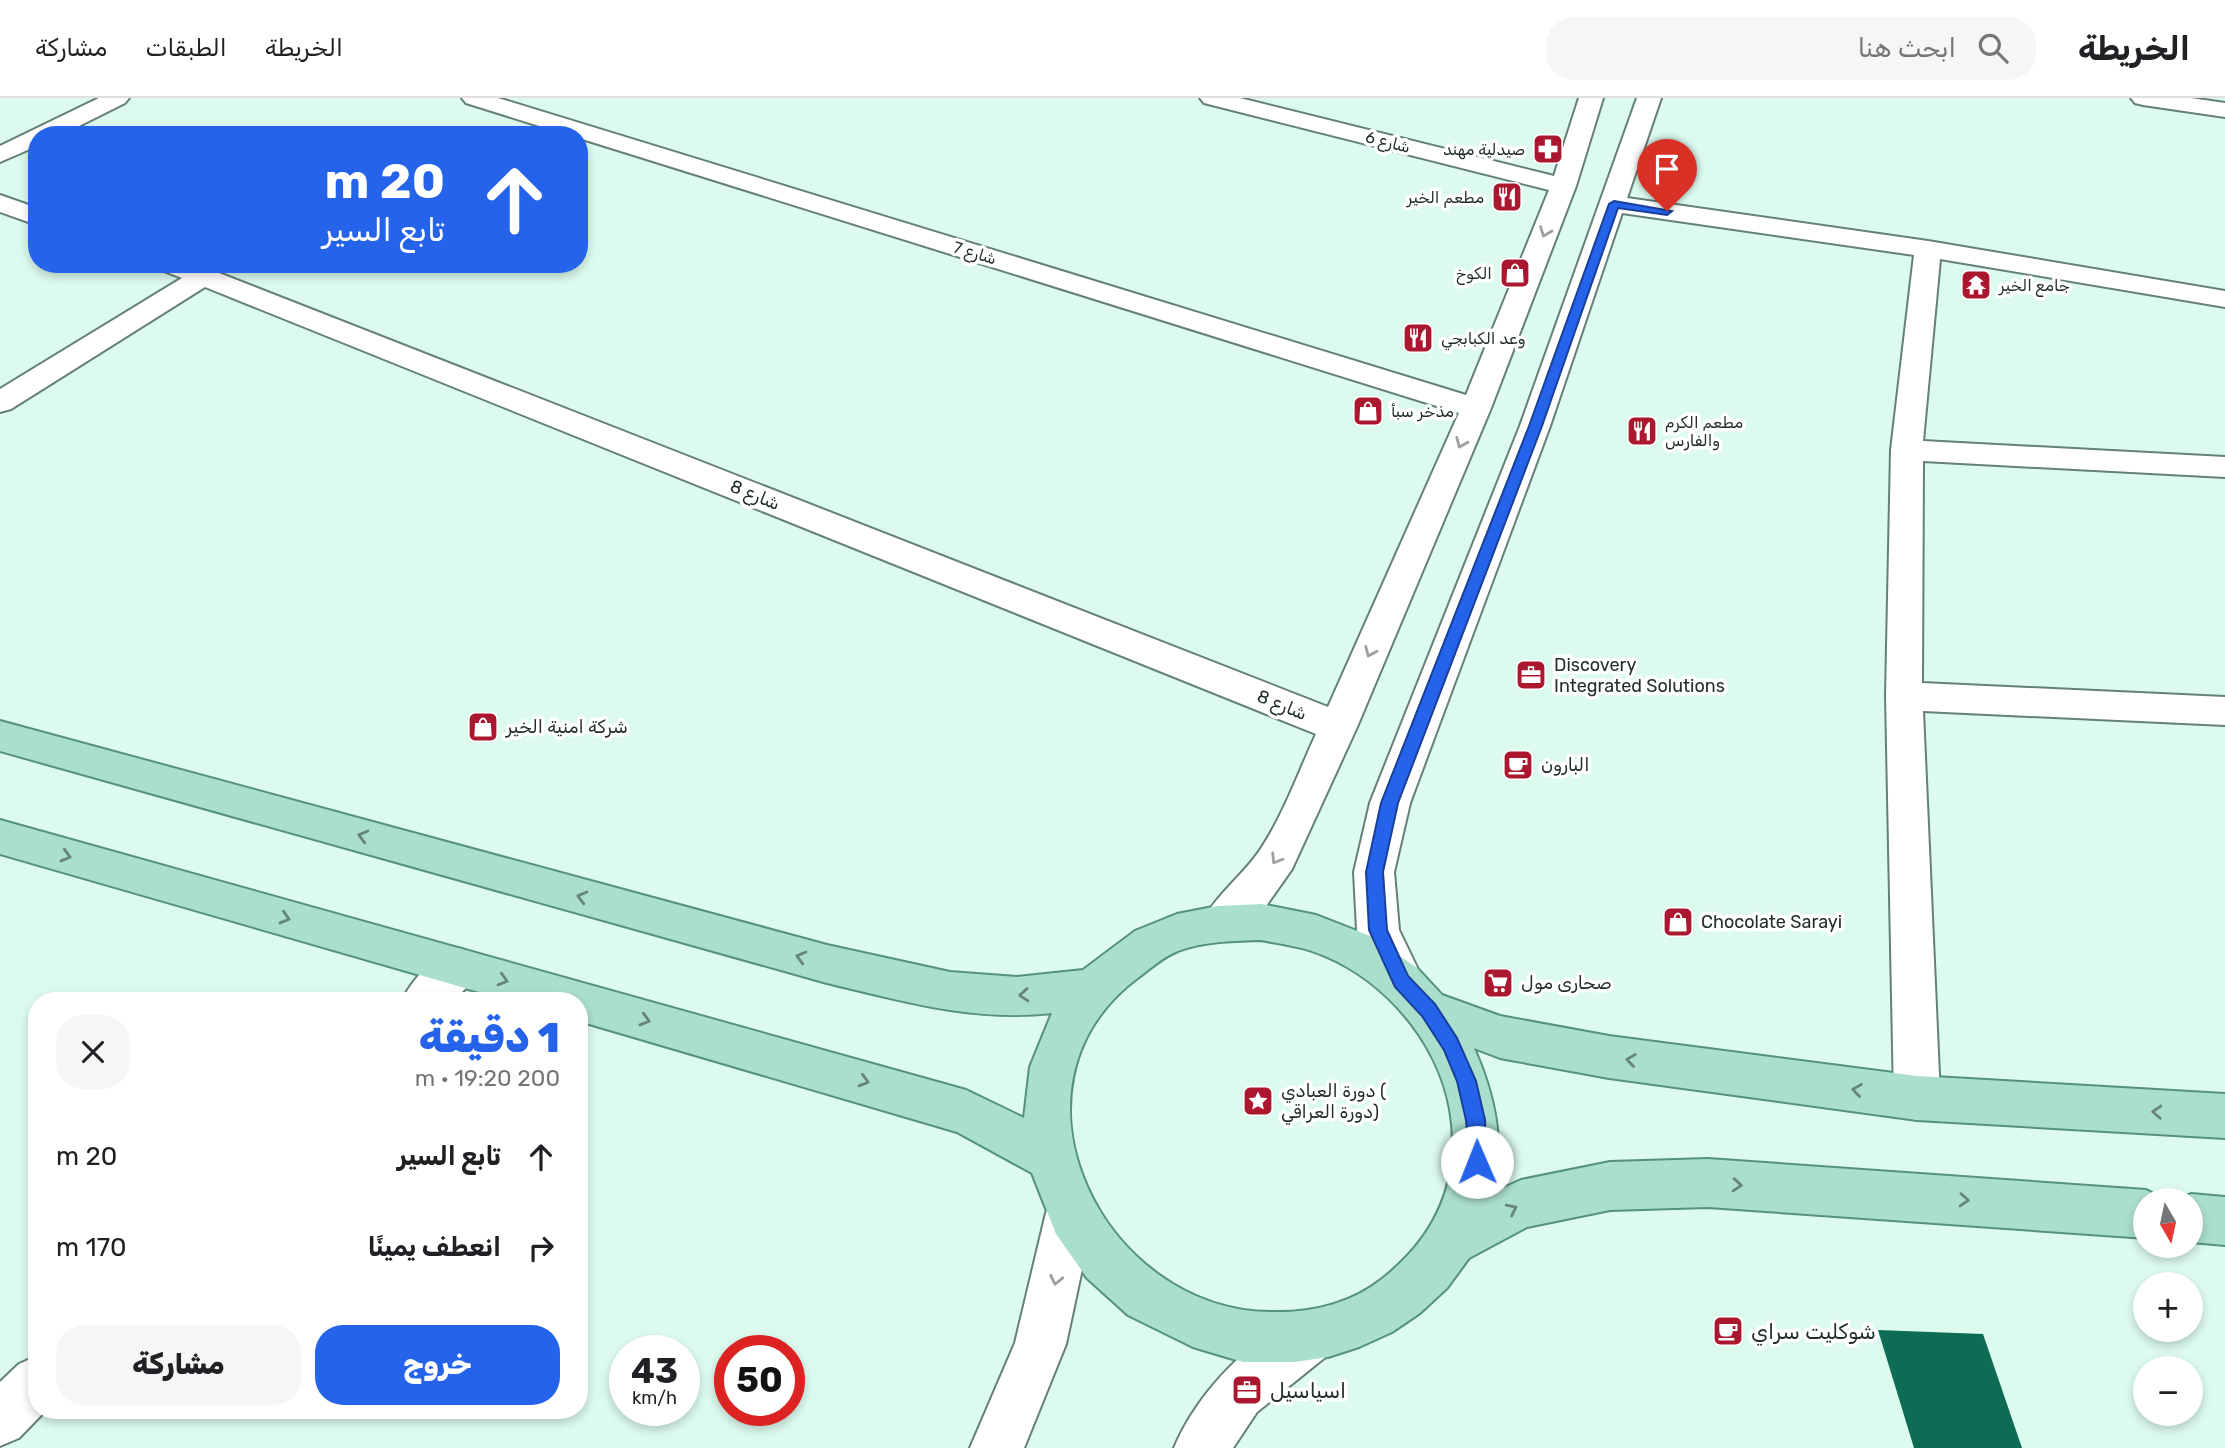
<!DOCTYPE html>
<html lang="ar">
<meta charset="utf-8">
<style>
body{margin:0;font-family:Rubik,Cairo,sans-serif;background:#f6f6f6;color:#202124;direction:rtl;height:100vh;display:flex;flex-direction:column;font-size:26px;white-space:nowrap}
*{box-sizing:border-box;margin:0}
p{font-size:23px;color:#757577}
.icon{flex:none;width:38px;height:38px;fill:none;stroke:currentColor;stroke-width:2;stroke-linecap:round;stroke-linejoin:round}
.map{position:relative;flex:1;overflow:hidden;direction:ltr}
.sheet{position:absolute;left:28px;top:894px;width:560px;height:427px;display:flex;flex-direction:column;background:#fff;border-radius:28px;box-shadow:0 4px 10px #0003;direction:rtl}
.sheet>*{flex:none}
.guide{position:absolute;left:28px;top:28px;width:560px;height:147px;border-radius:28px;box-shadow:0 4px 10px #0003;direction:rtl;background:#2563eb;color:#fff;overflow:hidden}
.needle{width:46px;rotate:171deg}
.controls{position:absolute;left:2133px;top:1090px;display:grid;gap:14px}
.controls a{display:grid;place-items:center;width:70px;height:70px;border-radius:50%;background:#fff;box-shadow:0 4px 10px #0003;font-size:35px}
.speed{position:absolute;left:609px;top:1237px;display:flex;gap:14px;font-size:35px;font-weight:700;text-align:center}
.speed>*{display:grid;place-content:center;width:91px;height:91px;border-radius:50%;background:#fff;box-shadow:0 4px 10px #0003;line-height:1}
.speed small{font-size:18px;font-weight:400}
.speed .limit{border:10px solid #d22;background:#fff;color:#111}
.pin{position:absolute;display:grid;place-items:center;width:60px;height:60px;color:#fff;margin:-72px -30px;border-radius:50% 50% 50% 0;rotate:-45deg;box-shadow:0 0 7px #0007}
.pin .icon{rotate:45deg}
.me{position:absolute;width:77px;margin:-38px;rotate:359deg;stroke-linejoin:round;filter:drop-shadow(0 0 5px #0008)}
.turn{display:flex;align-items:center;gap:24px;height:147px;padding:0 28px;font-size:32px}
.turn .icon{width:91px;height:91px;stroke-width:2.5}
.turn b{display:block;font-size:49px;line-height:60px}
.round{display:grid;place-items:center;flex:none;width:74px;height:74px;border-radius:28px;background:#f6f6f6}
.headline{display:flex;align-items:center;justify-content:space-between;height:119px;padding:0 28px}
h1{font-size:42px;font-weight:800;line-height:52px;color:#2563eb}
.cta{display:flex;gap:14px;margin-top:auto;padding:14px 28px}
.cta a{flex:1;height:80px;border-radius:28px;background:#2563eb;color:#fff;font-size:28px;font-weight:800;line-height:80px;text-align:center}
.cta a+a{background:#f6f6f6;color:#202124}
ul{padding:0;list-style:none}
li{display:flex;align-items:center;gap:21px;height:91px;padding:0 28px}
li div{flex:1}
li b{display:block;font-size:26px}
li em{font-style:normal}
header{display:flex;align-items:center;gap:42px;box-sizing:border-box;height:98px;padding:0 35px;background:#fff;border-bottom:2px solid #e0e0e0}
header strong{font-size:33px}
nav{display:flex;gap:38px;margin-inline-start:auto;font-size:24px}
.search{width:490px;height:63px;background:#f6f6f6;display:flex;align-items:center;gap:18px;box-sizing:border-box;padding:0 24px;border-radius:28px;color:#757577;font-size:26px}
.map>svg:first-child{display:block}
</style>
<header>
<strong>الخريطة</strong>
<div class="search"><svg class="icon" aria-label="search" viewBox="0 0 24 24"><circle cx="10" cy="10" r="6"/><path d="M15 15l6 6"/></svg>ابحث هنا</div>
<nav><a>الخريطة</a><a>الطبقات</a><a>مشاركة</a></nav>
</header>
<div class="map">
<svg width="2225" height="1350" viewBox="0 0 2225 1350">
<rect width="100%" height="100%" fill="#dcfaee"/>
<path fill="#0f6c54" d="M1878,1232l105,4 39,114h-108z"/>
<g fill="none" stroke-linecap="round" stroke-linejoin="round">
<g stroke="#658076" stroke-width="4">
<g id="minor">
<path d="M99,0h30l-4,5 -64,32h-24v11l-37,16v-16z"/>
<path d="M462,0h36l968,297 83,-205 -345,-87 -4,-5h40l314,78 25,-78h24l-27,88 -85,222 -134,319 -65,142 -31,44 -23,23 -15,5 -15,-5 -6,-13c13,-28 43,-49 60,-76 22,-34 37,-76 54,-113l-1111,-447 -194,122 -11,3v-23l182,-111 -21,-8 -3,-6h38l1132,443 131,-294 -880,-275v-3h-11l-102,-32z"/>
<path d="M1637,0h24l-34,100 301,43 297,50v16l-285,-48 -17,182 302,16v20l-302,-16 -1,222 303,14v28l-302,-14 17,387 -7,16 -16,6 -16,-6 -7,-16 -8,-402 5,-246 23,-195 -292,-42 -72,213 -140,377 -16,69 5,58 25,52 -7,14 -15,6 -15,-6 -30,-66 -3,-58 16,-69 150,-377z"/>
<path d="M2131,0h60l34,5v14l-82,-12 -8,-2z"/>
<path d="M0,97l37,13v17l-37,-13z"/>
<path d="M458,850l15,5 6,14 -6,14 -20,20h-51c10,-23 33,-45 56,-53z"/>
<path d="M1070,1091l17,7 7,17 -28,131 -42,104h-54l45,-105 31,-130 7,-17z"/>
<path d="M1310,1213l18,8 8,18 -8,18 -71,57 -24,36h-59c24,-57 79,-113 136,-137z"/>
<path d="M37,1258v54h9l-27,28 -19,8v-64l19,-18z"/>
</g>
</g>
<g stroke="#55927e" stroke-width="4">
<g id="major">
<path d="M0,623l827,224 123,27 67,5 66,-7 52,-39 42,-17 41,-8 43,-2 55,11 54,21 46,31 26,28 58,21 109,20 308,40 308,18v44l-308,-18 -308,-42 -109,-20 -26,-10c21,48 30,92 21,144l26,-12 89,-18 98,-3 438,31 19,10h-19v38l-438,-31 -98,3 -83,17 -58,31 -22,30 -27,25 -28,19 -33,15 -31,10 -33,5h-52l-50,-15 -65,-32 -41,-37 -31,-44 -24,-61 -75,-41 -378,-111v-20h-69l-510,-147v-34l966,270 58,28 6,-51 22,-54c-78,9 -150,-12 -225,-30l-827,-232zM1261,842c21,4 44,7 64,16 66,28 120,95 127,168 6,65 -19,115 -70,155 -32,25 -71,34 -111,33 -168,-1 -280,-226 -132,-335 12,-9 25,-21 39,-26 26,-10 56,-10 83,-11z"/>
<path d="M2191,1096l34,3v48l-34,-3v-42h-16z"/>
</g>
</g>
<use href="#minor" fill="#fff" fill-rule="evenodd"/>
<use href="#major" fill="#aadecd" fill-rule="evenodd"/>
</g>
<defs><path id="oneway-chevron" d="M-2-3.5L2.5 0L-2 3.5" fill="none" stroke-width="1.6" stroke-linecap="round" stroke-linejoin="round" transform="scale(1.75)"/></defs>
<g stroke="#9ca19f">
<use href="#oneway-chevron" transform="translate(1545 134) rotate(111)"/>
<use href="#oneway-chevron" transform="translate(1461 345) rotate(113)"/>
<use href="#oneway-chevron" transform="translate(1370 554) rotate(113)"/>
<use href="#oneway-chevron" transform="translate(1276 761) rotate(122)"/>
<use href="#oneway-chevron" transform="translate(1056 1182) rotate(102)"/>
</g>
<g stroke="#66867b">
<use href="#oneway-chevron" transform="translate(363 738) rotate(-165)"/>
<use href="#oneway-chevron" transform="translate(66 758) rotate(16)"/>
<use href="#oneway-chevron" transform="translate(582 799) rotate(-165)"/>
<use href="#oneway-chevron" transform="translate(285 820) rotate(16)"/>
<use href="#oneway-chevron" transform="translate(801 859) rotate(-165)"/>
<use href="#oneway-chevron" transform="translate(503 882) rotate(16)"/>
<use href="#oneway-chevron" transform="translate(1024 897) rotate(176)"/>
<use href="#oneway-chevron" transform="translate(645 922) rotate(16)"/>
<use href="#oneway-chevron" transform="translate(1631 962) rotate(-172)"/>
<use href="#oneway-chevron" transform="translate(864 983) rotate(16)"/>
<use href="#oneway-chevron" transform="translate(1857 992) rotate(-172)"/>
<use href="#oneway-chevron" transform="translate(2157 1014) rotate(-177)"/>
<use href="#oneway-chevron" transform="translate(1737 1087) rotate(4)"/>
<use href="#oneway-chevron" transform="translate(1964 1102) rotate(4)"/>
<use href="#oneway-chevron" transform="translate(1512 1111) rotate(-26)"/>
</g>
<path fill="#2563eb" stroke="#184099" stroke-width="2" d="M1614,103l58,10 -5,4 -49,-7 -76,218 -144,377 -15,69 4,58 21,46 27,28 22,34 19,43 9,39 1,42 -2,7 -7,3 -7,-3 -4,-49 -9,-39 -13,-31 -22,-34 -27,-29 -26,-57 -3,-58 15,-69 148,-377 80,-222z"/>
<defs>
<g id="pharmacy-square" transform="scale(1.575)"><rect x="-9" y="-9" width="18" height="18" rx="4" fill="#ac1730" stroke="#fff"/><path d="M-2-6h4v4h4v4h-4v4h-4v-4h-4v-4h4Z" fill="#fff"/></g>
<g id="restaurant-square" transform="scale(1.575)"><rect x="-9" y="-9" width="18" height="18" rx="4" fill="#ac1730" stroke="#fff"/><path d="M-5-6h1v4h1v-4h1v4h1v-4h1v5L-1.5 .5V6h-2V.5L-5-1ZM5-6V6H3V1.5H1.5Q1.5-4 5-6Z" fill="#fff"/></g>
<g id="shop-square" transform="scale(1.575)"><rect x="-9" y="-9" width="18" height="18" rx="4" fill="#ac1730" stroke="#fff"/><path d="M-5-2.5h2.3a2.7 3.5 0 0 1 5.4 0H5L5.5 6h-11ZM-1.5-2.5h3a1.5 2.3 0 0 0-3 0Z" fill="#fff"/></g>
<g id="temple-square" transform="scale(1.575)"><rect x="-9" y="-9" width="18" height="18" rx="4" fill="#ac1730" stroke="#fff"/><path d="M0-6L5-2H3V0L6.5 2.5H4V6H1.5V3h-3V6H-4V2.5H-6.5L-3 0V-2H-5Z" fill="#fff"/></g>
<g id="office-square" transform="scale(1.575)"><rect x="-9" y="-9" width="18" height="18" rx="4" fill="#ac1730" stroke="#fff"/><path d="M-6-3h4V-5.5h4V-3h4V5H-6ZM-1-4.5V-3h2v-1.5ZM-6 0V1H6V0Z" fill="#fff"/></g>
<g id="cafe-square" transform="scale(1.575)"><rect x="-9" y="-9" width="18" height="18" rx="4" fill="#ac1730" stroke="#fff"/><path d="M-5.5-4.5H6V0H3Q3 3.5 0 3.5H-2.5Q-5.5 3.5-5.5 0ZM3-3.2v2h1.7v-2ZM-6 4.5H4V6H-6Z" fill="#fff"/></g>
<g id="supermarket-square" transform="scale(1.575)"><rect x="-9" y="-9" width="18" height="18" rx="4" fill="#ac1730" stroke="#fff"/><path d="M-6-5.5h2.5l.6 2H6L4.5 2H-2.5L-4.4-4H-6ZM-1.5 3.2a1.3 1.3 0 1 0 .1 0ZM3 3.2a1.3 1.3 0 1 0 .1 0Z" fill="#fff"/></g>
<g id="sight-square" transform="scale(1.575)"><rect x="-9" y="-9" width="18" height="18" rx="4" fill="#ac1730" stroke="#fff"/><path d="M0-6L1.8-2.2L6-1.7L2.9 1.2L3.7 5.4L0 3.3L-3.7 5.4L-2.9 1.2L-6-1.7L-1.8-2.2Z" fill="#fff"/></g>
</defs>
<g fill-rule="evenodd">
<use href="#pharmacy-square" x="1548" y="51"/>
<use href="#restaurant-square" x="1507" y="99"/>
<use href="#shop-square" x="1515" y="175"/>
<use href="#temple-square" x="1976" y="187"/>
<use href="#restaurant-square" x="1418" y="240"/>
<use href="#shop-square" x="1368" y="313"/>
<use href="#restaurant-square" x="1642" y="333"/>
<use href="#office-square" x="1531" y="577"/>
<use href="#shop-square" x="483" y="629"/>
<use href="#cafe-square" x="1518" y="667"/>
<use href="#shop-square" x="1678" y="824"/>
<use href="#supermarket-square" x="1498" y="885"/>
<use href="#sight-square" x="1258" y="1003"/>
<use href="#cafe-square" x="1728" y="1233"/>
<use href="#office-square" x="1247" y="1292"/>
</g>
<g text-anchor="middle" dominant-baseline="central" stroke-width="7" stroke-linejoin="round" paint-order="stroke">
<g font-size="16" fill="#222e29" stroke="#fff">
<text transform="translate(1388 44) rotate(14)">شارع 6</text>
<text transform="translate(975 155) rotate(17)">شارع 7</text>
</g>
<g font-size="16" fill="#222e29" stroke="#fff" text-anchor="start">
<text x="1525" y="51" text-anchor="end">صيدلية مهند</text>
<text x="1484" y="99" text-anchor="end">مطعم الخير</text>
<text x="1492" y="175" text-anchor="end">الكوخ</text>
<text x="1999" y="187">جامع الخير</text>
<text x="1441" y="240">وعد الكبابجي</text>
<text x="1391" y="313">مذخر سبأ</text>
<text x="1665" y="324">مطعم الكرم<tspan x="1665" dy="18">والفارس</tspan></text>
</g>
<g font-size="18" fill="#222e29" stroke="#fff">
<text transform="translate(755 397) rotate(22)">شارع 8</text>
<text transform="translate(1282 607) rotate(22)">شارع 8</text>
</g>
<g font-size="18" fill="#222e29" stroke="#fff" text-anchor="start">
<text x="1554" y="567">Discovery<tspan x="1554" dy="21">Integrated Solutions</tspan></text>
<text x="506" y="629">شركة امنية الخير</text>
<text x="1541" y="667">البارون</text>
<text x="1701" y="824">Chocolate Sarayi</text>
<text x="1521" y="885">صحارى مول</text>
<text x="1281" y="993">دورة العبادي (<tspan x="1281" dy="21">دورة العراقي)</tspan></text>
</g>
<g font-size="21" fill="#222e29" stroke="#fff" text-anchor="start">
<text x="1751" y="1233">شوكليت سراي</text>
<text x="1270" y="1292">اسياسيل</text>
</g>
</g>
</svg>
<div class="controls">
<a><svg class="needle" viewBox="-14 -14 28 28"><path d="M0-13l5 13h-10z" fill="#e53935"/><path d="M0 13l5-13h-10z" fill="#757577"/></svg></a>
<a>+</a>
<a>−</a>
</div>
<div class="speed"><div>43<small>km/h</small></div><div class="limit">50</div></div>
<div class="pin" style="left:1667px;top:113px;background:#d93025"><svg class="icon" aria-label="arrive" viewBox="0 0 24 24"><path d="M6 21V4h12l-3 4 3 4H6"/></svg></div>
<svg class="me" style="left:1477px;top:1064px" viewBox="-20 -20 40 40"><circle r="19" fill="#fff"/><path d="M0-13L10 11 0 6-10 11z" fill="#2563eb"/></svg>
<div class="guide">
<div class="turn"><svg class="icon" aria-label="ahead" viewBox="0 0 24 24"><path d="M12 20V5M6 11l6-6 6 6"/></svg><div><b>20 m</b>تابع السير</div></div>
</div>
<section class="sheet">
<div class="headline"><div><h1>1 دقيقة</h1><p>200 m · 19:20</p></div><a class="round"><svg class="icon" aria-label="close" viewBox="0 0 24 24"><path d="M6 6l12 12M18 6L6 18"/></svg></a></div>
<ul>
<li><svg class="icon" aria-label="ahead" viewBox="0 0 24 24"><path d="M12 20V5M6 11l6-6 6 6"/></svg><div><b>تابع السير</b></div><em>20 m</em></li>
<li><svg class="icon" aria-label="right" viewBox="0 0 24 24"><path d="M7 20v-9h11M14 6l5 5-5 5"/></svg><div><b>انعطف يمينًا</b></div><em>170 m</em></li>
</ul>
<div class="cta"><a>خروج</a><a>مشاركة</a></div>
</section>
</div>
